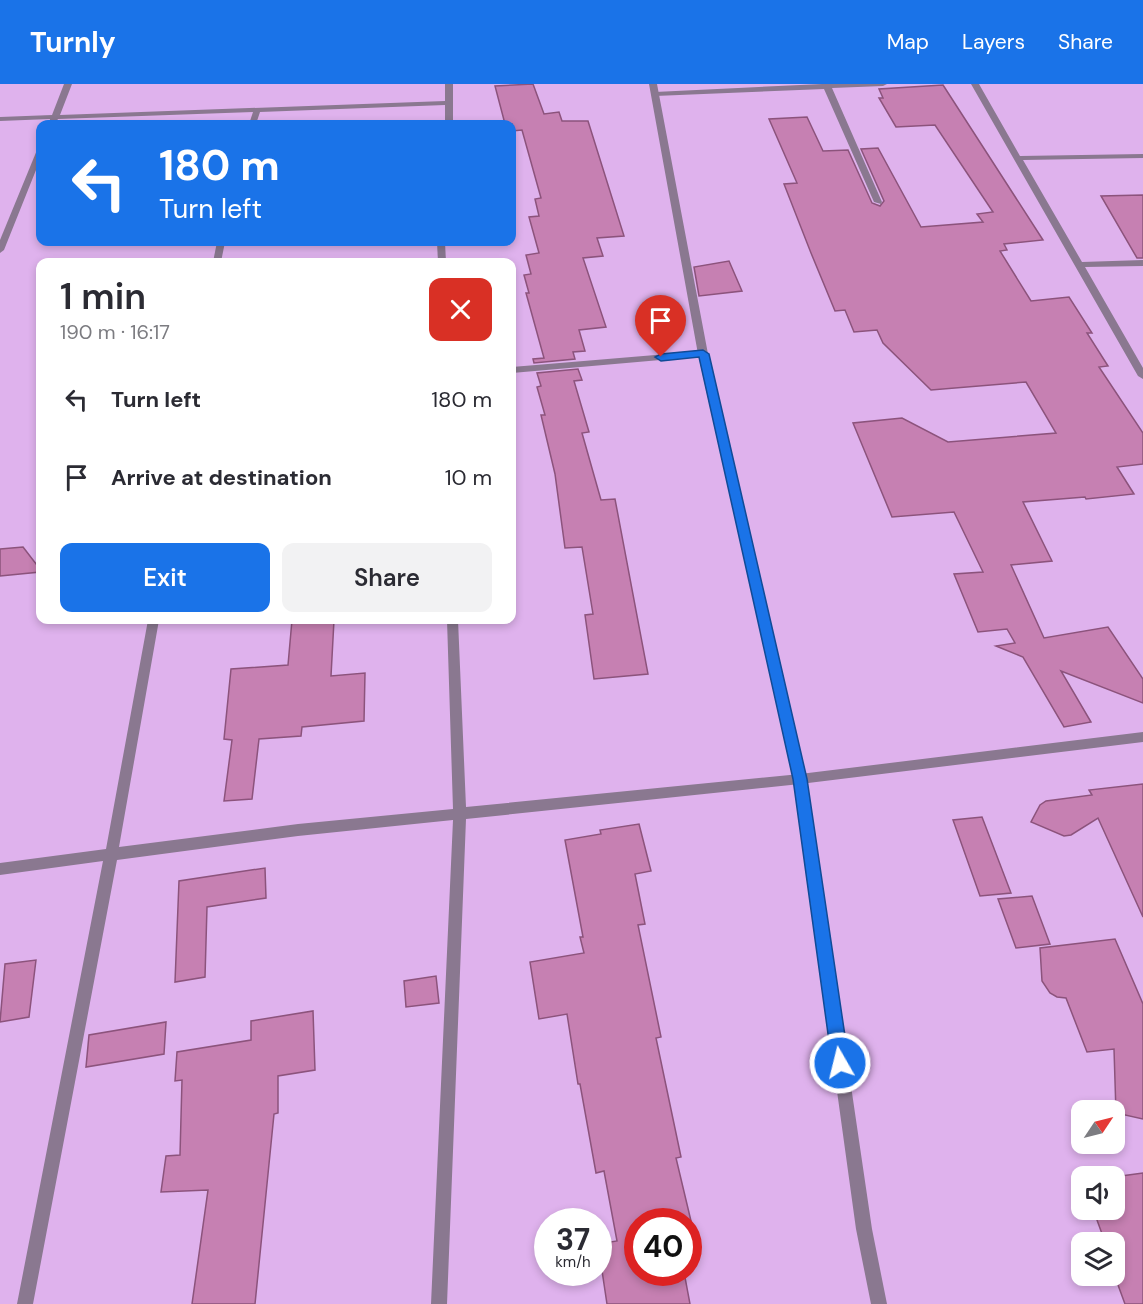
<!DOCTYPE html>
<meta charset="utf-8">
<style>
body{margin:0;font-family:"DM Sans",sans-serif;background:#f2f2f3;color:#2b2b33;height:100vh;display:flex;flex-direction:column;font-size:22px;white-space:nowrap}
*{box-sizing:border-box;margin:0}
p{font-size:20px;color:#7c7c81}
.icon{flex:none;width:33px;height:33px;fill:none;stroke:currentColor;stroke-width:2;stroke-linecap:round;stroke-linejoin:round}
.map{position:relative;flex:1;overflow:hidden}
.side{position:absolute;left:36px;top:174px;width:480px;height:366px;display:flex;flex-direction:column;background:#fff;border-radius:12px;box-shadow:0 3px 9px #0003}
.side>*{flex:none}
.top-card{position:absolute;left:36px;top:36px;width:480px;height:126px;border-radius:12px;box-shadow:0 3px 9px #0003;background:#1a73e8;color:#fff;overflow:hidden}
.needle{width:39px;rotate:55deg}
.controls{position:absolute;left:1071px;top:1016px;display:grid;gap:12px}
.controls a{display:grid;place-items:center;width:54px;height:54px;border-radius:12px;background:#fff;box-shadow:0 3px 9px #0003;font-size:30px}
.speed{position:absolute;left:534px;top:1124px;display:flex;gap:12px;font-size:30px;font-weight:700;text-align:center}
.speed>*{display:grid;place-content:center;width:78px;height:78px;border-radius:50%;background:#fff;box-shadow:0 3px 9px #0003;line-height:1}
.speed small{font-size:15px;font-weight:400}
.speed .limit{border:9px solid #d22;background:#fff;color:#111}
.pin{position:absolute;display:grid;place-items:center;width:51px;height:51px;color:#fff;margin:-62px -26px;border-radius:50% 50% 50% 0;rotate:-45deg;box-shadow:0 0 6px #0007}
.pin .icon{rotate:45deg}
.me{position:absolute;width:66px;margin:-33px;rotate:352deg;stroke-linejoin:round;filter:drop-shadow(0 0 4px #0008)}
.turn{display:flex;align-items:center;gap:21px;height:126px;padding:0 24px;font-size:27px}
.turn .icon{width:78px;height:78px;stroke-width:2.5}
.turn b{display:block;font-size:42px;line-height:51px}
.round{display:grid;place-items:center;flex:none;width:63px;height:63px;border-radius:12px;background:#f2f2f3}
.head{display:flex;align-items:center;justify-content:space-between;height:102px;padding:0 24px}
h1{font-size:36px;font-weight:600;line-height:45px}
.primary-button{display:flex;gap:12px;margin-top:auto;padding:12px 24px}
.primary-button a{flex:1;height:69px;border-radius:12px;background:#1a73e8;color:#fff;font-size:24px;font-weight:600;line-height:69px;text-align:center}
.primary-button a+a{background:#f2f2f3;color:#2b2b33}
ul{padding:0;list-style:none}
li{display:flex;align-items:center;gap:18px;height:78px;padding:0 24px}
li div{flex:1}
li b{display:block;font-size:22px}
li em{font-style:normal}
header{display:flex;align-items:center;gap:36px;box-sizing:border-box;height:84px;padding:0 30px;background:#1a73e8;color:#fff}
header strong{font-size:28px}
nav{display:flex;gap:33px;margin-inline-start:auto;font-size:21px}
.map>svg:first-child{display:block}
</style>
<header>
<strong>Turnly</strong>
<nav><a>Map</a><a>Layers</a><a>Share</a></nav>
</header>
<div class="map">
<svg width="1143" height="1220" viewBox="0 0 1143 1220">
<rect width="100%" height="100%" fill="#dfb2ed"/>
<g fill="#c680b2" stroke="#8c537c" stroke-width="1.5">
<path d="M533,0l11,30 15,-2 3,9h26l36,115 -27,2 6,18 -20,2 23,69 -27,3 6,21 -12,1 2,7 -41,4 -1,-4 11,-1 -18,-65h3l-5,-18 7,-1 -5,-19 13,-2 -10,-36 10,-1 -4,-17 6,-1 -19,-68 -10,1v-7h-7l-10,-38z"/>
<path d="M943,1l100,155 -39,4 3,6 -7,1 31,50 38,-4 23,36h-5l21,33 -9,1 44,66v31l-26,3 17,27 -48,5 -1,-2 -62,5 29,59 -41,4 33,73 64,-11 35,52v24l-82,-32 30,51 -27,5 -41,-70 -27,-11 19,-3 -8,-14 -29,3 -24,-58 29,-2 -29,-60 -62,5 -39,-94 49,-5 46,24 108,-9 -30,-51 -95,8 -48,-47 -6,-13 -23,2 -9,-22 -10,1 -24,-58 -27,-69 13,-1 -28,-64 38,-2 16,34 25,-1 24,53 8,3 4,-5 -23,-52 17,-1 43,79 62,-5 -6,-8 16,-2 -58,-87 -39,2 -17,-29h4l-4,-9z"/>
<path d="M1143,111v63h-6l-36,-62z"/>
<path d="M729,177l13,30 -43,5 -5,-29z"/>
<path d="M578,285l4,11 -8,1 15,51 -7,1 19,67 14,-1 33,175 -54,5 -9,-64 8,-1 -11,-67 -17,1 -10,-74 -14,-59h4l-8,-28 4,-1 -4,-13z"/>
<path d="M23,463l17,22v3l-40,4v-27z"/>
<path d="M292,536h42l-3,56 34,-3 -1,48 -62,6 -1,9 -42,3 -7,60 -28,2 8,-61 -8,-1 7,-70 57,-4z"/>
<path d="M1143,700v133l-45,-99 -27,17 -7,1 -33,-14 9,-17 6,-4 46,-6 -3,-5z"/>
<path d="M982,733l29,76 -31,3 -27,-76z"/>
<path d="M639,740l12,47 -16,3 10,50 -7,1 23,112 -5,1 25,119 -5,1 15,63h-53v51h46l6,32h-83l-9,-60 19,-3 -13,-70 -8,2 -16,-89h-2l-11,-70 -28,5 -9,-57 54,-9 -4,-16h3l-18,-97 36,-6 -1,-4z"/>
<path d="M265,784l1,30 -59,9 -2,70 -30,5 4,-101z"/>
<path d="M1032,812l18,48 -34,4 -18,-49z"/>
<path d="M1115,855l28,65v115l-27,-6 -2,-64 -27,3 -21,-54 -9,-1 -7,-4 -8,-12 -2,-33z"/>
<path d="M36,876l-7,57 -29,5 5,-58z"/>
<path d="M436,892l3,27 -33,4 -2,-26z"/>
<path d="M313,927l2,59 -37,6v37l-4,1 -19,190h-63l16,-114 -47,2 5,-36 14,-1 2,-75 -7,1 2,-29 74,-12v-19z"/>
<path d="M166,938l-2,32 -78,13 3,-32z"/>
<path d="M1143,1089v131h-18l-11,-30v-32h-9l-12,-33h21v-32z"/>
</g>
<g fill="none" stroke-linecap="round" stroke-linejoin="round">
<g fill="#8a7890" fill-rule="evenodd">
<path d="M64,0h8l-12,31 385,-14v-17h8v40h-8v-19l-185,7 -4,12h-7l4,-12 -195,7 -3,5h-6l1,-5 -50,2v-4l52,-2z"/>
<path d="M822,0h65l-4,2 -51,2 50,114 -1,2 -7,-2 -50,-113 -169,7 -4,-2 4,-2z"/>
<path d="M971,0h8l41,72 123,-2v4l-120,2 59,102 61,-2v6l-58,1 58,101v11l-5,-3z"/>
<path d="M37,66h3v10l-36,90 -4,3v-13z"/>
<path d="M217,158h8l-4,20h-8z"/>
<path d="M437,158h8l1,20h-8z"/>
<path d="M703,267l5,3 -2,2 -194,17v-6z"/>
<path d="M148,536h11l-40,227 179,-23 155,-15 -6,-189h11l8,187 334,-33 343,-42v10l-343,42 -334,35 -19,485h-16l22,-484 -155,16 -181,24 -84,444h-16l86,-443 -103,14v-12l106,-14z"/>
</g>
<path fill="#8a7890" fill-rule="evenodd" d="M649,0h8l51,270 98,425 66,450 15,75h-16l-15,-75 -62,-450 -96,-425z"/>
</g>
<path fill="#1a73e8" stroke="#114b97" stroke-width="1.5" d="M703,266l6,4 98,425 42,284 -3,6 -6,3 -6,-3 -2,-6 -39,-284 -94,-422 -38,4 -6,-4 6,-3z"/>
</svg>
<div class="controls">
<a><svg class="needle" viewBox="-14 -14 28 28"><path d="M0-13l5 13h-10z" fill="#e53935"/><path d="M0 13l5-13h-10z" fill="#7c7c81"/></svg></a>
<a><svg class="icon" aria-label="sound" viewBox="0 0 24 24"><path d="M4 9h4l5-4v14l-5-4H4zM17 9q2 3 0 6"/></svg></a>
<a><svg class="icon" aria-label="layers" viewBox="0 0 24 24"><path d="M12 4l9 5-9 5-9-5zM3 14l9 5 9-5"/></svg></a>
</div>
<div class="speed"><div>37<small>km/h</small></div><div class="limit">40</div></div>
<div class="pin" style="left:661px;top:273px;background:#d93025"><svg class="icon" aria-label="arrive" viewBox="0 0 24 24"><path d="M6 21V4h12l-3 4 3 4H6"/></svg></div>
<svg class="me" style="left:840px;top:979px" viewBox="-20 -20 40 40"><circle r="17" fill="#1a73e8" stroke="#fff" stroke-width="3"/><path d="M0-11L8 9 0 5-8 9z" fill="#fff"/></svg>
<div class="top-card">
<div class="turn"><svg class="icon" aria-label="left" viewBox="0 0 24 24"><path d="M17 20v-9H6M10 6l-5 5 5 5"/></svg><div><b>180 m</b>Turn left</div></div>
</div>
<section class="side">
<div class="head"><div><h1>1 min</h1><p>190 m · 16:17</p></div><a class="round" style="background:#d93025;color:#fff"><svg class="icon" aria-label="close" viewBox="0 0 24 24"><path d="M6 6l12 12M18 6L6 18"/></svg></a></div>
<ul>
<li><svg class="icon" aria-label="left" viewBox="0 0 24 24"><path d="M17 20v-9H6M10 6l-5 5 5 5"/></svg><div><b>Turn left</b></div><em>180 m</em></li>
<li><svg class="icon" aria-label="arrive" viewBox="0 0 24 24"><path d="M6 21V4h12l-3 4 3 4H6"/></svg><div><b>Arrive at destination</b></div><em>10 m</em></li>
</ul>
<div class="primary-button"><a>Exit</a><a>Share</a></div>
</section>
</div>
